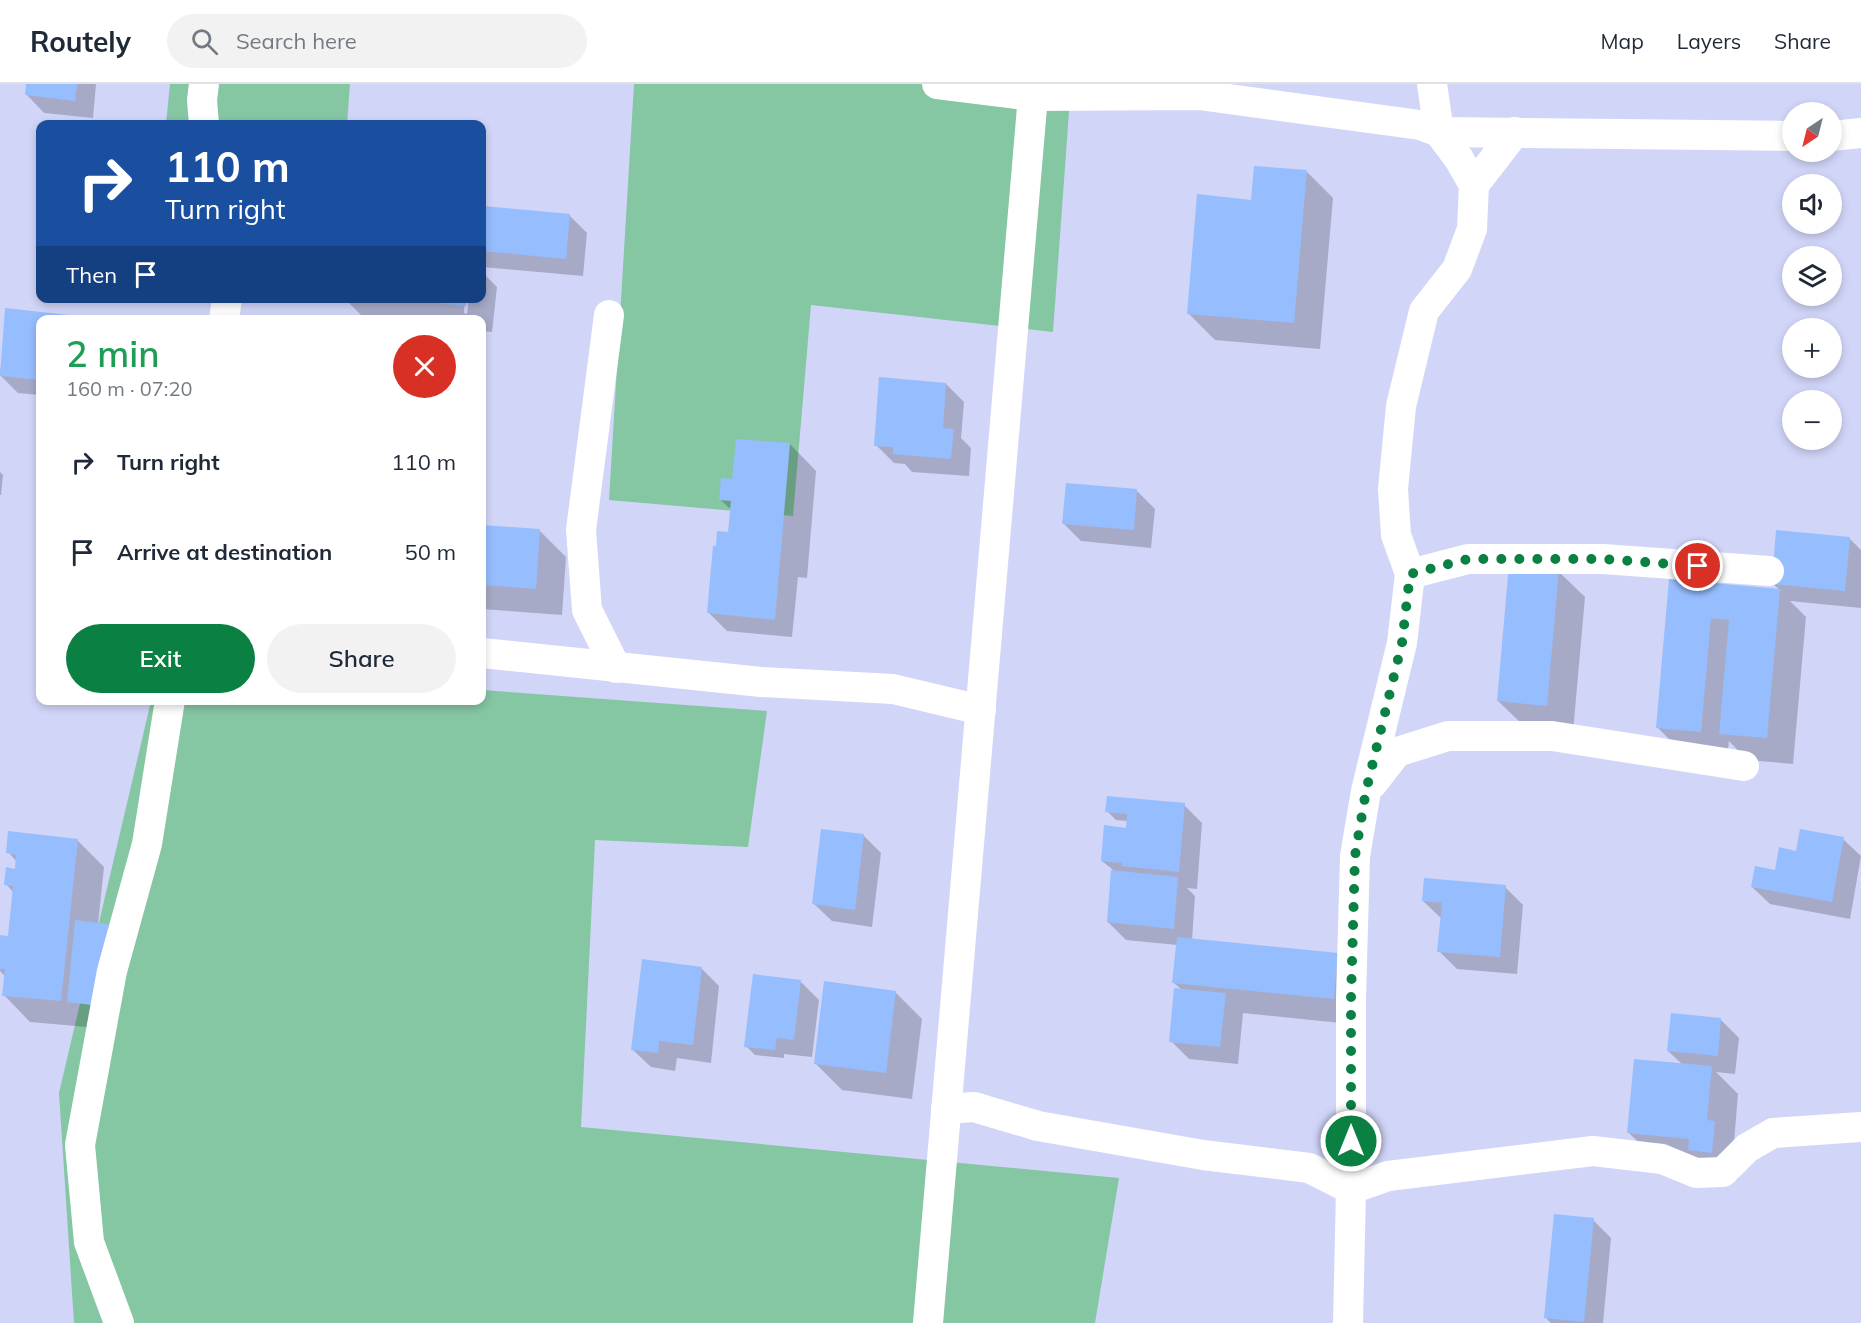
<!DOCTYPE html>
<meta charset="utf-8">
<style>
body{margin:0;font-family:Mulish,sans-serif;background:#f2f2f3;color:#1f2937;height:100vh;display:flex;flex-direction:column;font-size:22px;white-space:nowrap}
*{box-sizing:border-box;margin:0}
p{font-size:20px;color:#747a83}
.icon{flex:none;width:33px;height:33px;fill:none;stroke:currentColor;stroke-width:2;stroke-linecap:round;stroke-linejoin:round}
.map{position:relative;flex:1;overflow:hidden}
.drawer{position:absolute;left:36px;top:231px;width:450px;height:390px;display:flex;flex-direction:column;background:#fff;border-radius:12px;box-shadow:0 3px 9px #0003}
.drawer>*{flex:none}
.top-card{position:absolute;left:36px;top:36px;width:450px;height:183px;border-radius:12px;box-shadow:0 3px 9px #0003;background:#1a4fa0;color:#fff;overflow:hidden}
.needle{width:39px;rotate:215deg}
.controls{position:absolute;left:1782px;top:18px;display:grid;gap:12px}
.controls a{display:grid;place-items:center;width:60px;height:60px;border-radius:50%;background:#fff;box-shadow:0 3px 9px #0003;font-size:30px}
.pin{position:absolute;display:grid;place-items:center;width:51px;height:51px;color:#fff;margin:-26px;border:3px solid #fff;border-radius:50%;box-shadow:0 2px 6px #0007}
.me{position:absolute;width:66px;margin:-33px;rotate:0deg;stroke-linejoin:round;filter:drop-shadow(0 0 4px #0008)}
.turn{display:flex;align-items:center;gap:21px;height:126px;padding:0 30px;font-size:27px}
.turn .icon{width:78px;height:78px;stroke-width:2.5}
.turn b{display:block;font-size:42px;line-height:51px}
.then{display:flex;align-items:center;height:57px;padding:0 30px;background:#0003;gap:12px;font-size:22px}
.round{display:grid;place-items:center;flex:none;width:63px;height:63px;border-radius:32px;background:#f2f2f3}
.overview{display:flex;align-items:center;justify-content:space-between;height:102px;padding:0 30px}
h1{font-size:36px;font-weight:600;line-height:45px;color:#1e9e55}
.button{display:flex;gap:12px;margin-top:auto;padding:12px 30px}
.button a{flex:1;height:69px;border-radius:36px;background:#0b8043;color:#fff;font-size:24px;font-weight:600;line-height:69px;text-align:center}
.button a+a{background:#f2f2f3;color:#1f2937}
ul{padding:0;list-style:none}
li{display:flex;align-items:center;gap:18px;height:90px;padding:0 30px}
li div{flex:1}
li b{display:block;font-size:22px}
li em{font-style:normal}
header{display:flex;align-items:center;gap:36px;box-sizing:border-box;height:84px;padding:0 30px;background:#fff;border-bottom:2px solid #e0e1e3}
header strong{font-size:28px}
nav{display:flex;gap:33px;margin-inline-start:auto;font-size:21px}
.search{width:420px;height:54px;background:#f2f2f3;display:flex;align-items:center;gap:15px;box-sizing:border-box;padding:0 21px;border-radius:33px;color:#747a83;font-size:22px}
.map>svg:first-child{display:block}
</style>
<header>
<strong>Routely</strong>
<div class="search"><svg class="icon" aria-label="search" viewBox="0 0 24 24"><circle cx="10" cy="10" r="6"/><path d="M15 15l6 6"/></svg>Search here</div>
<nav><a>Map</a><a>Layers</a><a>Share</a></nav>
</header>
<div class="map">
<svg width="1861" height="1239" viewBox="0 0 1861 1239">
<rect width="100%" height="100%" fill="#d1d5f8"/>
<g fill="#85c6a3">
<path d="M170,0h180l-3,40h-181z"/>
<path d="M634,0h437l-18,248 -242,-27 -18,211 -184,-16z"/>
<path d="M482,606l285,21 -19,136 -153,-7 -14,287 538,51 -24,145h-1021l-15,-230 92,-392 331,-1z"/>
</g>
<g fill="#0003">
<path d="M28,0h68l-3,34 -49,-5 -17,-18z"/>
<path d="M1307,88l26,26 -13,151 -105,-9 -27,-27z"/>
<path d="M482,123l87,8 18,18 -4,43 -101,-9z"/>
<path d="M482,188l15,15 -5,45 -10,-1v-11l-117,-1 -21,-21h121l-1,15 3,1 2,-16h13z"/>
<path d="M7,225l60,7 3,4h-30v75l-22,-2 -18,-18z"/>
<path d="M946,300l18,18 -3,36 10,10 -2,28 -57,-4 -7,-8 -11,-1 -18,-18z"/>
<path d="M790,360l26,27 -9,107 -9,-1 -6,60 -65,-6 -18,-18 20,-78 3,-27h-3l-9,-9 14,-16z"/>
<path d="M0,388l3,3 -2,20h-1z"/>
<path d="M1137,407l18,18 -4,39 -70,-7 -18,-18z"/>
<path d="M482,442l57,4 27,27 -4,58 -80,-6z"/>
<path d="M1849,454l12,12v58l-71,-7 16,16 -13,147 -46,-4 -18,-19 -2,17 -43,-4 -27,-27 14,-146 110,10 -8,-7z"/>
<path d="M1558,487l27,26 -12,135 -48,-5 -27,-26z"/>
<path d="M1184,721l18,18 -5,66 -10,-1 8,8 -3,44 146,14 22,71 -117,-12 -5,51 -49,-5 -18,-18 11,-51 -8,-7 3,-38 -51,-5 -18,-18 5,-52 -11,-9 25,-30 1,-10 -12,-1 -9,-9z"/>
<path d="M863,751l18,18 -9,74 -40,-6 -18,-17z"/>
<path d="M1843,755l18,17 -11,63 -80,-15 -18,-17 24,-15 21,-20z"/>
<path d="M77,756l27,27 -6,57 10,1 18,18 -8,80 -30,-3 -1,7 -57,-5 -26,-27 1,-19 -5,-5v-34l9,1 5,-45 -8,-9 10,-14 1,-8 -9,-10z"/>
<path d="M1505,803l18,18 -6,69 -60,-5 -18,-18 3,-32 -19,-18z"/>
<path d="M701,884l18,18 -8,77 -34,-5 -2,13 -24,-4 -18,-17z"/>
<path d="M801,898l18,18 -7,57 -28,-3v4l-29,-3 -9,-9z"/>
<path d="M895,908l27,27 -10,80 -70,-9 -27,-27z"/>
<path d="M1721,936l18,18 -4,36 -19,-2 22,22 -4,48 7,7 -3,30 -22,-3 -61,-17 -26,-26 53,-69 -14,-13z"/>
<path d="M1593,1136l18,18 -8,85h-52l-6,-6z"/>
</g>
<g fill="#96bdfe">
<path d="M26,0h51l-2,17 -50,-6z"/>
<path d="M1254,82l53,4 -13,153 -107,-9 10,-120 54,6z"/>
<path d="M482,122l88,8 -4,45 -84,-8z"/>
<path d="M407,214h60l-1,8 -59,-6z"/>
<path d="M5,224l63,7 -1,5h-27v60l-40,-4z"/>
<path d="M879,293l67,6 -3,45 11,1 -3,30 -58,-5v-7l-19,-1z"/>
<path d="M736,355l54,4 -15,177 -68,-7 6,-67h3l1,-15 11,1 3,-31 -12,-1 2,-22 11,1z"/>
<path d="M1066,399l71,6 -3,41 -72,-6z"/>
<path d="M482,441l58,4 -4,60 -54,-4z"/>
<path d="M1776,446l74,7 -5,54 -73,-7z"/>
<path d="M1509,480l50,5 -12,137 -50,-5z"/>
<path d="M1669,495l111,10 -13,149 -48,-4 10,-114 -18,-2 -10,114 -45,-4z"/>
<path d="M1107,712l78,7 -6,69 -57,-6v-3l-21,-2 3,-36 22,3 1,-14 -22,-2z"/>
<path d="M821,745l43,5 -9,76 -43,-6z"/>
<path d="M1800,745l44,8 -12,65 -81,-15 4,-21 20,4 4,-23 17,4z"/>
<path d="M8,747l70,8 -17,162 -59,-5 3,-27h-5v-34l8,1 5,-50 -9,-1 2,-18 9,2 1,-14 -10,-2z"/>
<path d="M1111,786l67,7 -4,52 -67,-7z"/>
<path d="M1424,794l82,7 -6,72 -63,-5 5,-49 -20,-2z"/>
<path d="M75,836l34,4 -8,82 -34,-4z"/>
<path d="M1177,853l161,16 -4,46 -162,-16z"/>
<path d="M642,875l60,8 -9,78 -34,-4 -1,12 -27,-3z"/>
<path d="M753,890l48,6 -7,60 -17,-2 -2,12 -31,-3z"/>
<path d="M824,897l72,10 -10,82 -72,-9z"/>
<path d="M1174,904l52,5 -6,54 -51,-5z"/>
<path d="M1671,929l50,5 -3,38 -51,-5z"/>
<path d="M1634,975l78,7 -5,54 8,1 -3,32 -24,-3 1,-11 -62,-6z"/>
<path d="M1554,1130l40,4 -10,104 -40,-4z"/>
</g>
<g fill="none" stroke-linecap="round" stroke-linejoin="round">
<g stroke="#fff" stroke-width="30">
<path d="M937,0l96,12 166,-1 221,30 19,7 353,4"/>
<path d="M204,40l-2,-24 2,-16"/>
<path d="M1832,52l29,-3"/>
<path d="M1474,101l41,-53"/>
<path d="M609,231l-28,215 6,80 29,58"/>
<path d="M224,236l3,-22"/>
<path d="M1410,490l58,-15h135l166,12"/>
<path d="M482,569l279,29 132,7 88,21"/>
<path d="M1372,700l25,-32 51,-16h104l192,30"/>
<path d="M946,1025l28,-2 64,19 165,29 106,13 42,21 37,-13 205,-25 69,8 34,14 27,-1 24,-24 26,-15 88,-6"/>
<path d="M119,1239l-30,-81 -9,-97 32,-174 35,-127 23,-144"/>
<path d="M928,1239l106,-1239"/>
<path d="M1348,1239l3,-134v-191l4,-142 11,-65 36,-148 8,-69 -14,-39 -3,-46 8,-83 23,-95 33,-42 15,-40 2,-44 -15,-26 -20,-27 -7,-48"/>
</g>
</g>
<g fill="none" stroke-linecap="round" stroke-linejoin="round">
<path stroke="#0b8043" stroke-width="10" stroke-dasharray="0 18" d="M1351,1057v-143l4,-142 11,-65 36,-148 8,-69 58,-15h135l95,7"/>
</g>
</svg>
<div class="controls">
<a><svg class="needle" viewBox="-14 -14 28 28"><path d="M0-13l5 13h-10z" fill="#e53935"/><path d="M0 13l5-13h-10z" fill="#747a83"/></svg></a>
<a><svg class="icon" aria-label="sound" viewBox="0 0 24 24"><path d="M4 9h4l5-4v14l-5-4H4zM17 9q2 3 0 6"/></svg></a>
<a><svg class="icon" aria-label="layers" viewBox="0 0 24 24"><path d="M12 4l9 5-9 5-9-5zM3 14l9 5 9-5"/></svg></a>
<a>+</a>
<a>−</a>
</div>
<div class="pin" style="left:1698px;top:482px;background:#d93025"><svg class="icon" aria-label="arrive" viewBox="0 0 24 24"><path d="M6 21V4h12l-3 4 3 4H6"/></svg></div>
<svg class="me" style="left:1351px;top:1057px" viewBox="-20 -20 40 40"><circle r="17" fill="#0b8043" stroke="#fff" stroke-width="3"/><path d="M0-11L8 9 0 5-8 9z" fill="#fff"/></svg>
<div class="top-card">
<div class="turn"><svg class="icon" aria-label="right" viewBox="0 0 24 24"><path d="M7 20v-9h11M14 6l5 5-5 5"/></svg><div><b>110 m</b>Turn right</div></div>
<div class="then">Then<svg class="icon" aria-label="arrive" viewBox="0 0 24 24"><path d="M6 21V4h12l-3 4 3 4H6"/></svg></div>
</div>
<section class="drawer">
<div class="overview"><div><h1>2 min</h1><p>160 m · 07:20</p></div><a class="round" style="background:#d93025;color:#fff"><svg class="icon" aria-label="close" viewBox="0 0 24 24"><path d="M6 6l12 12M18 6L6 18"/></svg></a></div>
<ul>
<li><svg class="icon" aria-label="right" viewBox="0 0 24 24"><path d="M7 20v-9h11M14 6l5 5-5 5"/></svg><div><b>Turn right</b></div><em>110 m</em></li>
<li><svg class="icon" aria-label="arrive" viewBox="0 0 24 24"><path d="M6 21V4h12l-3 4 3 4H6"/></svg><div><b>Arrive at destination</b></div><em>50 m</em></li>
</ul>
<div class="button"><a>Exit</a><a>Share</a></div>
</section>
</div>
